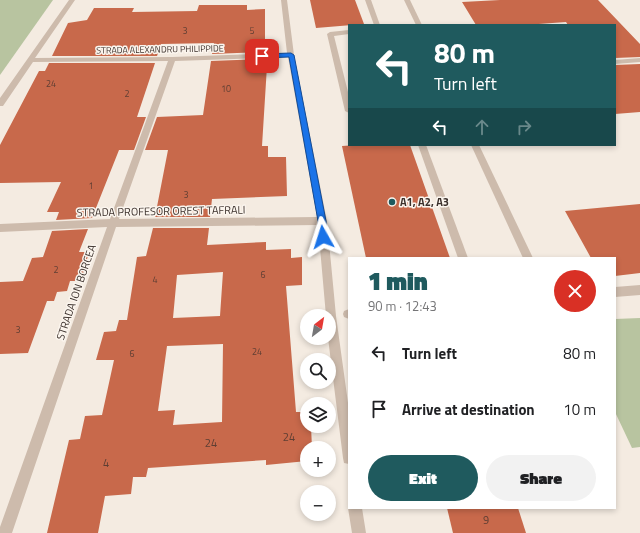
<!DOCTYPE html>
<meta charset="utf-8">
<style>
body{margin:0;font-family:"Titillium Web",sans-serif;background:#f2f2f2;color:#202124;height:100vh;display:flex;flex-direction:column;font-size:15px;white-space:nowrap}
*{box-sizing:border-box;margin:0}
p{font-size:13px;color:#757577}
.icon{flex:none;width:22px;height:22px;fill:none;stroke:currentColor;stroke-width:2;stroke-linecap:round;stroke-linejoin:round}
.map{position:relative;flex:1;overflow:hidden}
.panel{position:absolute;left:348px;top:257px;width:268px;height:252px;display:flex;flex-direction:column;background:#fff;border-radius:0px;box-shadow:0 2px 6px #0003}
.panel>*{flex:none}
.top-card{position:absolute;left:348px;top:24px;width:268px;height:122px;border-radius:0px;box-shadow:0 2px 6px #0003;background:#1f5a5e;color:#fff;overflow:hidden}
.needle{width:26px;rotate:31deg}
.controls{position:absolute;left:300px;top:309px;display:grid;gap:8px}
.controls a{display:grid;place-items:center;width:36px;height:36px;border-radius:50%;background:#fff;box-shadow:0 2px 6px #0003;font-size:20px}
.pin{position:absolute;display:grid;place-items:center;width:34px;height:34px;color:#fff;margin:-17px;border-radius:8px;box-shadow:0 2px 6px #0006}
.me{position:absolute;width:44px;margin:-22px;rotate:354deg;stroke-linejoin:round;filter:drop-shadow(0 0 3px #0008)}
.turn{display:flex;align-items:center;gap:14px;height:84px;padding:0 20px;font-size:18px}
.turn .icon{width:52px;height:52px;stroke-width:2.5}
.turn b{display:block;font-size:28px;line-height:34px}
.lanes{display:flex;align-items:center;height:38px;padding:0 20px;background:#0003;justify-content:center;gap:20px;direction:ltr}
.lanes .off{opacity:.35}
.round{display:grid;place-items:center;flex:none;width:42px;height:42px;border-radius:21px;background:#f2f2f2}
.head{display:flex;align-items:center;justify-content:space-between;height:68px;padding:0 20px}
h1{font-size:24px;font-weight:800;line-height:30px;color:#1f5a5e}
.button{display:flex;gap:8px;margin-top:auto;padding:8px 20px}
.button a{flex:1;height:46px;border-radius:24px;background:#1f5a5e;color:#fff;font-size:16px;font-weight:800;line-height:46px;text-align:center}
.button a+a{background:#f2f2f2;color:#202124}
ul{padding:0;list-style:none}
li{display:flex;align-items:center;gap:12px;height:56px;padding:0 20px}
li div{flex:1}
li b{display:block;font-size:15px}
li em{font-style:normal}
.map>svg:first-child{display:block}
</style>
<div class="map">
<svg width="640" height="533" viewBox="0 0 640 533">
<rect width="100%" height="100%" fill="#f4ebe1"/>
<g fill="#b8c4a0">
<path d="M0,0h53l-53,75z"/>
<path d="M640,318v129l-8,1 -17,-36v-93z"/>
</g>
<g fill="#c8694b" fill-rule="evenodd">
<path d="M310,0h45l9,24 -48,4z"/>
<path d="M500,0h98l42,44v13l-25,1v-33h-47l-2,-3 -41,3h-49l-14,-23z"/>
<path d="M199,5h48v5l18,-1v43l-53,2 2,-11 -53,1 -4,12h-105l16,-33 19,-3 7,-12h40l-2,4 65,-1z"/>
<path d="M265,59v7h2l-5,80h6v11h18l1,39 -75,3 -2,18h-55l13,-67h-23l12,-33 46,-2 8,-54z"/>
<path d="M49,63h106l-18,54h9l-12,33h-15l-27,68 -36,2 3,-8h-12l14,-30 -61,1v-38l39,-74h6z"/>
<path d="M640,64v48l-25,2v-49z"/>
<path d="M357,145h53l40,113h-84l-24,-112z"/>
<path d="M640,204v69l-25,3v-18h-24l-26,-47z"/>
<path d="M153,228h56l-2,17 59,-3v8l25,-1v9l11,-1v28l-16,1 10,126h11v14h4l1,22h-5v13l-41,4v-5l-118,8 -2,9h-13l-2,17 -26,2 -7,37h-51l22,-93 11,-1 5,-23 17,-1 12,-55h-18l8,-28 12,-1 3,-11h8l10,-63 9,-1zM223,272l-3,44 -47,2 4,-43zM223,344l-1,78 -49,3 2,-15 -17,1 9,-65z"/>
<path d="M88,229l-9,23h10l-8,29h-11l-3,10 -10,1 -3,9h-7l-19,52 -28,1v-72l23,-1 9,-23 11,-1 9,-26z"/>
<path d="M447,508h71l8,25h-73z"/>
</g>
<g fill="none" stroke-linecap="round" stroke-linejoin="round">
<g fill="#cdbbac" fill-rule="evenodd">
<path d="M365,0h6l9,25h-6z"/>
<path d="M404,0h6l12,25h-6z"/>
<path d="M349,30v4l-15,2 15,60v17l-4,-2 -18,-77 3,-2z"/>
<path d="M640,58v4l-25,2v-4z"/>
<path d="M418,145h8l42,113h-10z"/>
<path d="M471,145h8l54,113h-10z"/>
<path d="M640,285v10l-25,2v-10z"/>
<path d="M349,309v10l-5,-2 -1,-3 1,-3z"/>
</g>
<g fill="#cdbbac" fill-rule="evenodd">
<path d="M69,0h6l-40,58 137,-1 115,-4 -6,-53h6l7,55 33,166 9,95 13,94v54l-5,-1 -1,-5 -15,-120 1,-22h-3l-8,-91 -202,2 -104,306h-12v-6l107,-300 -107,5v-8l110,-5 58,-158 -135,1 -30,44h-3v-8zM288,57l29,160 -198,2 56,-158z"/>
<path d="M349,506v2h13l4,25h-14l-4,-25z"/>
</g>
</g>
<path fill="#1a73e8" stroke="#114b97" d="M291,53l3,2 32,166 2,16 -5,3 -4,-3 -1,-16 -29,-164 -27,1 -3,-2 3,-2z"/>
<circle fill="#1f5a5e" stroke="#fbf5ee" stroke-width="1.5" cx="392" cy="202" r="4"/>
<g text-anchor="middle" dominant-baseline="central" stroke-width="3" stroke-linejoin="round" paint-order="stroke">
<g font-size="9" fill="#5e3e33">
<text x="185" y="30">3</text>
<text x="252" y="30">5</text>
<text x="51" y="83">24</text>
<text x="226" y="88">10</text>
<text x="127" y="93">2</text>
<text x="91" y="185">1</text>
<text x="186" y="194">3</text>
<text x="56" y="269">2</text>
<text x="263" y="274">6</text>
<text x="155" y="279">4</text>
<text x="18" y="329">3</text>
<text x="257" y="351">24</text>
<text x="132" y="353">6</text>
</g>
<g font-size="9" fill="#3b302b" stroke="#fbf5ee">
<text transform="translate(160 49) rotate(-1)">STRADA ALEXANDRU PHILIPPIDE</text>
</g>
<g font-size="11" font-weight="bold" fill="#3b302b" stroke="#fbf5ee" text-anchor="start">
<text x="400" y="202">A1, A2, A3</text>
</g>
<g font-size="11" fill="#3b302b" stroke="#fbf5ee">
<text transform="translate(161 211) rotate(-1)">STRADA PROFESOR OREST TAFRALI</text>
<text transform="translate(76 292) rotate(-71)">STRADA ION BORCEA</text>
</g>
<g font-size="11" fill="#5e3e33">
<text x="289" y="437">24</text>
<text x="211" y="443">24</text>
<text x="106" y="463">4</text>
<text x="486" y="520">9</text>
</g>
</g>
</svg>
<div class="controls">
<a><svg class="needle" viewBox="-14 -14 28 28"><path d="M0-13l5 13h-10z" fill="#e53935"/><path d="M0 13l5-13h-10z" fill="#757577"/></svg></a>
<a><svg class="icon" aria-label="search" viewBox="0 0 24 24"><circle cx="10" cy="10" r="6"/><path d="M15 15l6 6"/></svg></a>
<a><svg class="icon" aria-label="layers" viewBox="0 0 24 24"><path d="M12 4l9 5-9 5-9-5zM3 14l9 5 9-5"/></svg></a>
<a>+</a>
<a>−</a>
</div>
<div class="pin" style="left:262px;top:56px;background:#d93025"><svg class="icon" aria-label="arrive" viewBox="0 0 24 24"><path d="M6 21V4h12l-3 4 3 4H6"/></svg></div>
<svg class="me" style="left:323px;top:237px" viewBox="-20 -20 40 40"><path d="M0-17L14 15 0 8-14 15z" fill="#1a73e8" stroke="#fff" stroke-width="4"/></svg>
<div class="top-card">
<div class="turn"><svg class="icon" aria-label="left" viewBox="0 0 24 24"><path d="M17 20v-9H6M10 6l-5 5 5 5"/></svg><div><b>80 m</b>Turn left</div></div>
<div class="lanes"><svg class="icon" aria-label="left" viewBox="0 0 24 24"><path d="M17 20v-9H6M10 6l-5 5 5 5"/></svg><svg class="icon off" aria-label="ahead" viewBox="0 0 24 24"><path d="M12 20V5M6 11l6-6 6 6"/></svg><svg class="icon off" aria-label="right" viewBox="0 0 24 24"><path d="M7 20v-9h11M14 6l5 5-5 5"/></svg></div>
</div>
<section class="panel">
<div class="head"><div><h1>1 min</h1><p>90 m · 12:43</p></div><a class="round" style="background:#d93025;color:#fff"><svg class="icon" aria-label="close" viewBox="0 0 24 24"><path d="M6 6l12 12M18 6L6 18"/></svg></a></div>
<ul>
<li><svg class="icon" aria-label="left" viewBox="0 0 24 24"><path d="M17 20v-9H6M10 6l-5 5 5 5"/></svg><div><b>Turn left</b></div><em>80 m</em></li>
<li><svg class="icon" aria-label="arrive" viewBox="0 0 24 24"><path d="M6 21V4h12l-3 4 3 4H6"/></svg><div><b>Arrive at destination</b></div><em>10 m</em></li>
</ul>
<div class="button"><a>Exit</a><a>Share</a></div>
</section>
</div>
